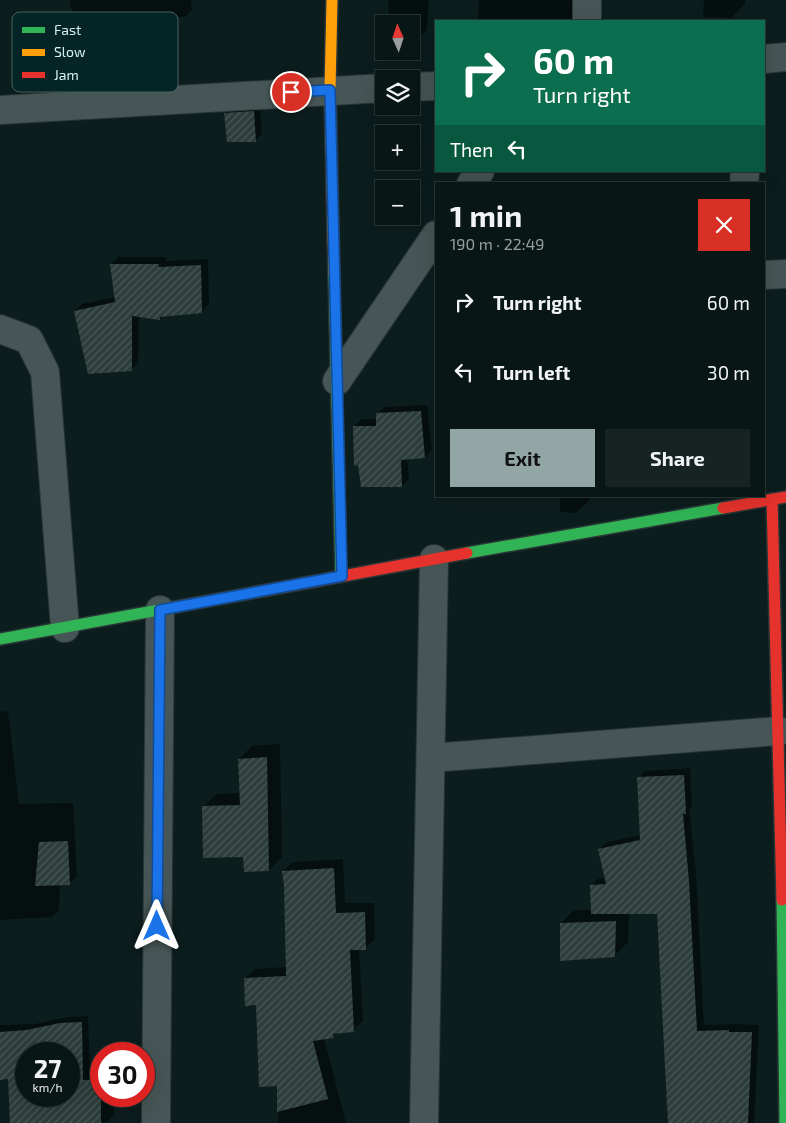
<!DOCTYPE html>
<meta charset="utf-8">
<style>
body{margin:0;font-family:"Exo 2",sans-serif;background:#172323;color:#f1f3f6;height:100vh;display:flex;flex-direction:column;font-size:19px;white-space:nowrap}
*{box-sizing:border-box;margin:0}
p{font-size:16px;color:#999fa1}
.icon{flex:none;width:28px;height:28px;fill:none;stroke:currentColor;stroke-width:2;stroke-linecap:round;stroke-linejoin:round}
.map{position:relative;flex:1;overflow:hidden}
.sheet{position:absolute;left:435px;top:182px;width:330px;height:315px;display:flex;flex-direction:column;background:#091616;border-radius:0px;box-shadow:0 5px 20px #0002,0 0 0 1px #293535}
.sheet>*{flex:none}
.hud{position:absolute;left:435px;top:20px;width:330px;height:152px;border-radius:0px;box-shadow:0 5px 20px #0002,0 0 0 1px #293535;background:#0b6e4f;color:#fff;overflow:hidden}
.needle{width:32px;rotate:357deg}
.tools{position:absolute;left:375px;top:15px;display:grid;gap:10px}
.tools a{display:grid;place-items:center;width:45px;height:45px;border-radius:0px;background:#091616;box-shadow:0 5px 20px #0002,0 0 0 1px #293535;font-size:25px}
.speed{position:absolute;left:15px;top:1042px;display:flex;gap:10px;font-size:25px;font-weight:700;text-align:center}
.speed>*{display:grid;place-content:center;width:65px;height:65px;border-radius:50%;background:#091616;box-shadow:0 5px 20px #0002,0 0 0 1px #293535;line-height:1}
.speed small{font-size:12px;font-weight:400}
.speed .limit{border:8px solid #d22;background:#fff;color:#111}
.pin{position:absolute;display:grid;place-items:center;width:42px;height:42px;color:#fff;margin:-21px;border:2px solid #fff;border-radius:50%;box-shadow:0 1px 5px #0007}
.me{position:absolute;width:55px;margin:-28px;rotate:0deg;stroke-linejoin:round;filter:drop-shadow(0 0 4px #0008)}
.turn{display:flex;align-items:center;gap:18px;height:105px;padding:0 15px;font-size:22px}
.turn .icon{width:65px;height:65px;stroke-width:2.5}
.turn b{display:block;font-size:35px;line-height:42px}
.then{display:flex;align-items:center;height:48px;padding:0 15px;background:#0003;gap:10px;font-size:19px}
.round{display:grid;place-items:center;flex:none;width:52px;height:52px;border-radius:0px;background:#172323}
.head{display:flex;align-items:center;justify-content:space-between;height:85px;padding:0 15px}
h1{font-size:30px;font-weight:700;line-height:38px}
.cta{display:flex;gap:10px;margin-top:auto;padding:10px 15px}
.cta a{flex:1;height:58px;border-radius:0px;background:#92a6a6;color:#111;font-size:20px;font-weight:700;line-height:58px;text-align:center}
.cta a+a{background:#172323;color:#f1f3f6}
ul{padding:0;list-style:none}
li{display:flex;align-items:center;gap:15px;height:70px;padding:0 15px}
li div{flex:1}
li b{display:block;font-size:19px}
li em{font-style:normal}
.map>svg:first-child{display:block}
</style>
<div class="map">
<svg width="786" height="1123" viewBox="0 0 786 1123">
<defs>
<pattern id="building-hatch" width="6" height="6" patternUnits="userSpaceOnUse" patternTransform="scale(1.25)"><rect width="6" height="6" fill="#2c3d3a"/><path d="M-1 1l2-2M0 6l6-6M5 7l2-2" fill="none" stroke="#4a5957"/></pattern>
</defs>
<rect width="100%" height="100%" fill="#0c1d1d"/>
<g fill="#0007" fill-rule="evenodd">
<path d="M70,0h121l1,10 -7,7 -52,-1v-2h-61z"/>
<path d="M389,0h40l-2,30 -14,14h-2v-20h-23z"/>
<path d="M479,0h110l-1,21h-110z"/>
<path d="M704,0h41v4l-14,14 -28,-1z"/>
<path d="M260,105l2,29 -7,7 -30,-28 7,-7z"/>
<path d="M118,257h48v4l42,-2 1,45 -7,8 -39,3 -3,4 -21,-4 -1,48 -7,7 -56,-59 7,-7 33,-7 -4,-33z"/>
<path d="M427,405l5,45 -7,7 -18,1 2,21 -7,7 -48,-60 8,-7h15v-5l7,-7z"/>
<path d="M560,496h31l-1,3 -14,14 -16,-1z"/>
<path d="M0,711l8,1 11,92 54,-1 4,73 -7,7 -10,1 -1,26 -7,7 -52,3z"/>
<path d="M280,744l2,113 -13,13 -25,-14 -41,-49 14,-13 24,-1 -2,-34 13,-13z"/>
<path d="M690,768l2,38 -3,2 7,65 8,152 31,-1 24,1 -5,98h-85l-11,-211 -29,1 -1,29 -13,13 -54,-32 13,-13h18l-1,-24 7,-7 8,-1 -6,-29 7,-7 34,-7 -3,-57 7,-7z"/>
<path d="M343,859l2,44h29l1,36 -10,9 -6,1 4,72 -10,9 -16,2 -4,4 -9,2 22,85h-68v-38l-21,-81 -12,-26 10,-9 32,-2 -1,-81 -3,-15 10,-9z"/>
<path d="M88,1016l2,58h11v22h13v19l-7,7 -96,1 -2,-45 -9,-3v-50l35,-1 33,-7zM26,1054h43v42h-43z"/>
</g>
<g fill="url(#building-hatch)" fill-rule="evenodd">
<path d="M254,111l2,31h-29l-3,-29z"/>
<path d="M110,264h49v3l42,-2 1,48 -42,4v3l-28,-4v55l-44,3 -14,-63 41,-9z"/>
<path d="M421,411l4,47 -24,2 1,27h-41l-3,-22 -4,1 -1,-40h23v-13z"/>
<path d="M267,757l2,114 -25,1 -1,-15 -40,1 -1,-52 38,-1 -2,-46z"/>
<path d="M684,775l2,39h-3l6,67 8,150 32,-1v2h23l-4,91h-80l-11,-209h-66l-1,-29 16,-1 -8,-35 42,-9 -3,-63z"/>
<path d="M68,841l2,44 -35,1 4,-44z"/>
<path d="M334,868l2,45 29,-1 1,38h-16l4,82 -21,2 1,4 -21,3 15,58 -51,13v-26l-18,1 -3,-82 -11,1 -1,-28 42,-2 -2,-90 -2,-15z"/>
<path d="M616,921l-1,36 -55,4v-38z"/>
<path d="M82,1022l1,58h18v43h-91l-2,-44 -8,1v-48l27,-2 33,-7zM26,1054h43v42h-43z"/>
</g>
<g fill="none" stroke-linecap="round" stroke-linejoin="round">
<g stroke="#2a3536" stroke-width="30">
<g id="street">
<path d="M587,21v-21"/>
<path d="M764,59l22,-2"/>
<path d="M411,87l25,-1"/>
<path d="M0,110l384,-22"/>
<path d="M471,184l9,-13"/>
<path d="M744,184l1,-13"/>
<path d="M764,275l22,-1"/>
<path d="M0,329l29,11 16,32 20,256"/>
<path d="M337,381l99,-146"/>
<path d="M431,758l348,-27"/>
<path d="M156,1123l4,-513"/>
<path d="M424,1123l10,-564"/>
</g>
</g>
<g stroke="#2a3536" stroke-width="14">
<g id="fast">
<path d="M334,274l7,302"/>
<path d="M467,553l256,-45"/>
<path d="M0,639l262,-48"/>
<path d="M782,900l3,223"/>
</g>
</g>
<g stroke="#2a3536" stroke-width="14">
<path id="slow" d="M332,0l-2,90 4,184"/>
</g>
<g stroke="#2a3536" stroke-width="14">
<g id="jam">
<path d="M772,499l10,401"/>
<path d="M723,508l63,-11"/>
<path d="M262,591l205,-38"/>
</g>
</g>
<use href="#street" stroke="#465555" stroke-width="28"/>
<use href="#fast" stroke="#30b455" stroke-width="11"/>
<use href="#slow" stroke="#ff9f0a" stroke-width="11"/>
<use href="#jam" stroke="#e5322d" stroke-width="11"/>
</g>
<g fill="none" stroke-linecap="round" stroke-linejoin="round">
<g stroke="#114b97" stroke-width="12">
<path id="route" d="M157,926l3,-316 182,-34 -12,-486 -39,2"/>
</g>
<use href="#route" stroke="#1a73e8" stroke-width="9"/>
</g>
<rect x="12" y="12" width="166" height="80" rx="8" fill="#042425" stroke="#446162" stroke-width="1"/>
<rect x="22" y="27" width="23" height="6" fill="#30b455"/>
<rect x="22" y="49" width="23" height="7" fill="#ff9f0a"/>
<rect x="22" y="72" width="23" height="6" fill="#e5322d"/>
<g font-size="14" fill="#daeff0">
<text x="54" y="35">Fast</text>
<text x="54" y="57">Slow</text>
<text x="54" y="80">Jam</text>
</g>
</svg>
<div class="tools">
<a><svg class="needle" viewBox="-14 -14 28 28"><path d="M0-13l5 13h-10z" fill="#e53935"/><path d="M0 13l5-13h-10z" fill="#999fa1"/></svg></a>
<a><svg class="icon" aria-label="layers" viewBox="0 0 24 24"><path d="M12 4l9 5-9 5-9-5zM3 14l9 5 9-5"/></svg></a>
<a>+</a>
<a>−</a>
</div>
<div class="speed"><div>27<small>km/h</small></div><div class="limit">30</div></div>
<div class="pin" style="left:291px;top:92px;background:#d93025"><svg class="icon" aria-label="arrive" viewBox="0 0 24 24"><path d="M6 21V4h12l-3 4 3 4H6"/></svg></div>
<svg class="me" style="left:157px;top:926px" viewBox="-20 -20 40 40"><path d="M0-17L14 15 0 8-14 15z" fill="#1a73e8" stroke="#fff" stroke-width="4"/></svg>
<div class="hud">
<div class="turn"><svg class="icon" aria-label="right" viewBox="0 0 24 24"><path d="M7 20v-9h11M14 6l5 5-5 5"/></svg><div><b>60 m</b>Turn right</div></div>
<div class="then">Then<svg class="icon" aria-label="left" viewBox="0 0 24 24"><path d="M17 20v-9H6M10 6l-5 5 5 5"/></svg></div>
</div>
<section class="sheet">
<div class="head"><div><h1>1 min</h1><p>190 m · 22:49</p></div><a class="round" style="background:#d93025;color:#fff"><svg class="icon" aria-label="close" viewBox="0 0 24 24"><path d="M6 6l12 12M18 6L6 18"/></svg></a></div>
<ul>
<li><svg class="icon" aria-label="right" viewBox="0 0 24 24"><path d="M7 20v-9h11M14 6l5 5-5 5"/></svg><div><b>Turn right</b></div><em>60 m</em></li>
<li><svg class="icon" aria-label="left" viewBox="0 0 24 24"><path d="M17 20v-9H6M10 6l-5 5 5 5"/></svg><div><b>Turn left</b></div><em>30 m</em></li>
</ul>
<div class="cta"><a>Exit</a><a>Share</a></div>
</section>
</div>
